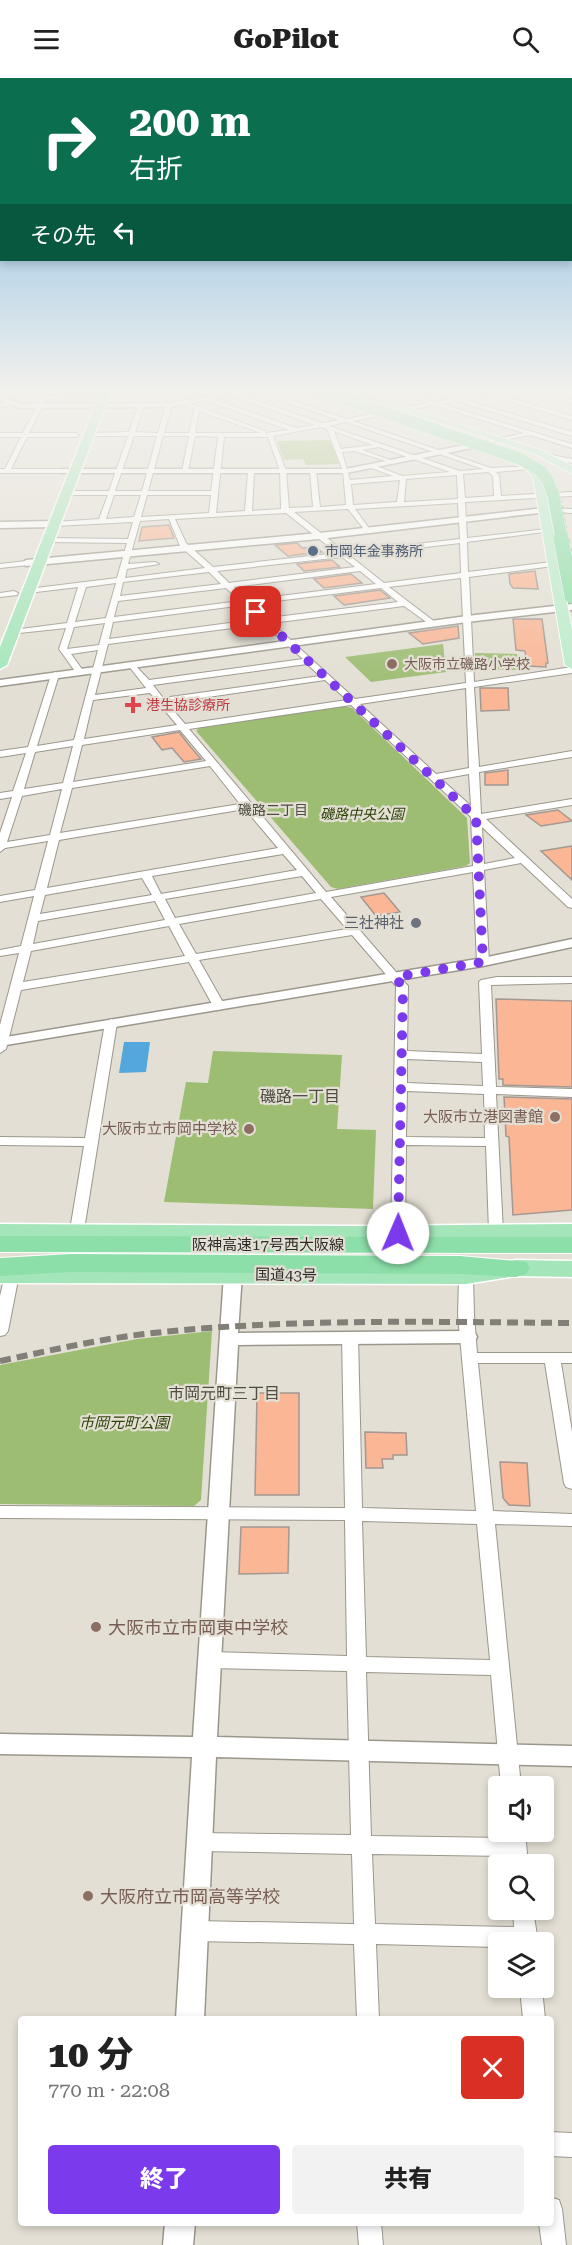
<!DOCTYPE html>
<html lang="ja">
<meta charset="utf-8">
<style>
body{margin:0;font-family:"Roboto Serif","Noto Sans JP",serif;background:#f2f2f2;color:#222;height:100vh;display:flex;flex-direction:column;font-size:22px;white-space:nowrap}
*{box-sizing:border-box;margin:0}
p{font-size:20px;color:#767676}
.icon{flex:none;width:33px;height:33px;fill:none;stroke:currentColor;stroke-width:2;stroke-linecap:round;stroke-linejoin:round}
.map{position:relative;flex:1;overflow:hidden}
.details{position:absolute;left:18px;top:1938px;width:536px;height:210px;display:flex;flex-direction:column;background:#fff;border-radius:6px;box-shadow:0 3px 9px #0003}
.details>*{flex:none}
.guide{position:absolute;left:0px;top:0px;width:573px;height:183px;box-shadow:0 3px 9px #0003;background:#0b6e4f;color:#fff;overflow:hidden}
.controls{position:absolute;left:488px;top:1698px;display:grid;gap:12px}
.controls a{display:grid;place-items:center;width:66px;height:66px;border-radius:6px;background:#fff;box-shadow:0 3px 9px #0003;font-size:30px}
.pin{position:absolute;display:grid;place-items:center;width:51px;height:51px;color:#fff;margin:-26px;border-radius:12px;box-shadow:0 3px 9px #0006}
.me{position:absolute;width:66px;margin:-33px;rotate:1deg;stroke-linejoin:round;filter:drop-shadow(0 0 4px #0008)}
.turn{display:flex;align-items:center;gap:21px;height:126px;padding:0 30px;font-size:27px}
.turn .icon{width:78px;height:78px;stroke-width:2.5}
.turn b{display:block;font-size:42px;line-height:51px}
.then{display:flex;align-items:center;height:57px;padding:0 30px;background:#0003;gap:12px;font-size:22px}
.round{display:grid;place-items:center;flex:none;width:63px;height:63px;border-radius:6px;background:#f2f2f2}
.headline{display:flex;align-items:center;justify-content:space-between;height:102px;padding:0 30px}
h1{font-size:36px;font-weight:800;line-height:45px}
.cta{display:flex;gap:12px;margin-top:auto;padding:12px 30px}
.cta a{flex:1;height:69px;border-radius:6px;background:#7c3aed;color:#fff;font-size:24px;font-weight:800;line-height:69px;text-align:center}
.cta a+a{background:#f2f2f2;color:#222}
header{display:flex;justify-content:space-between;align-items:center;height:78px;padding:0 30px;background:#fff;font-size:27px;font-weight:800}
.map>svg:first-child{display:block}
</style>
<header><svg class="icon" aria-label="menu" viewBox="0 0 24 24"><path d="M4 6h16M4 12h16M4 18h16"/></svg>GoPilot<svg class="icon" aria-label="search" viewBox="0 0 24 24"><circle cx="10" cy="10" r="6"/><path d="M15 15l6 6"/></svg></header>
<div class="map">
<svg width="572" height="2167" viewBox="0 0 572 2167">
<rect width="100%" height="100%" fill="#e3dfd4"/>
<g fill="#9dbd72">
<path d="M330,362l9,24 -33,1 -3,-6 -19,1 -7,-19z"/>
<path d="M443,566l3,28 -75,10 -26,-25z"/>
<path d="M475,575l42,1 2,16 -44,-1z"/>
<path d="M344,628l8,2 115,110 3,45 -4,3 -128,23 -7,-2 -135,-156 4,-4z"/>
<path d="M213,973l129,4 -5,74 39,1 -3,79 -209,-7 22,-120 22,1z"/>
<path d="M212,1253l-11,169 -7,6 -194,-2v-139l137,-26z"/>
</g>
<path fill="#53a7dd" d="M124,964h26l-4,30 -27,1z"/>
<g fill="#fab695" stroke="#a39892" stroke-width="1.5">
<path d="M169,447l5,13 -35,3 3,-14z"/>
<path d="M297,465l5,5 13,-1 7,5 -34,4 -13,-11z"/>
<path d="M332,482l8,7 -36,4 -7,-7z"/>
<path d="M535,493l3,18 -25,-1 -3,-4 -1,-10z"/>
<path d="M351,496l11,9 -38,5 -10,-9z"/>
<path d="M380,512l10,8 -46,7 -10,-9z"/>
<path d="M513,541h29l6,44h-2v4l-19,-1 -2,-15 -9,-1z"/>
<path d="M458,548l1,12 -36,6 -14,-11z"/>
<path d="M480,610h28l1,22 -28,1z"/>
<path d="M179,654l10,13 12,14 -17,3 -12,-14 -10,2 -10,-13z"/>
<path d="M508,692v15h-23v-12z"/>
<path d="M558,732l14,11 -31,5 -15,-11z"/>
<path d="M572,768v34l-31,-29z"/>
<path d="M384,815l16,19 -24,4 -15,-19z"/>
<path d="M496,921l76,2v86l-69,-2v-6h-4z"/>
<path d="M504,1019l68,2v111l-59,5 -4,-78 -3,-1z"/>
<path d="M257,1315h42v102h-44z"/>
<path d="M365,1354l41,1 1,22h-14v4h-11l1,9h-17z"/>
<path d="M500,1384l27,1 3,43 -21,-1 -6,-7z"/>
<path d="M241,1449h48l-1,46 -49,1z"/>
</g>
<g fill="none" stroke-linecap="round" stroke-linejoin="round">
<g stroke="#9b978d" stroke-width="2">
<g id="minor">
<path d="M7,310h6l-4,7 -9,2v-4h5z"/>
<path d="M46,310h6l-4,7 47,2 -49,2 -17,34h47l3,2 -3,2h-49l-16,32h50l3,2 -3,2h-61v-4h5l16,-32h-21v-4h23z"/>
<path d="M255,310l91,31 82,-16 -47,-15h8l46,14 15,-3 -33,-11h8l33,10 62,-10 -24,6 76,22v4l-83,-25 -24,5 107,32v4l-115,-35 -15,3 130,40v4l-42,-13 -58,11v-2l52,-11 -90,-28 -81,16 138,47 40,-2 -2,3 -33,3 3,3 2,21 71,-4v4l-107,6 2,36 80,-9 4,2 -84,11 1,30 84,-10 12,-4 4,2 -15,6 -84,11 5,105 98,-15v6l-98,14 5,80 93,-16v6l-93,15 2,42 91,-15v6l-86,14 86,80v9l-4,-1 -47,-44 -37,7 5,92 -6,3 -6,-3 -4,-90 -142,25 77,89 -1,65 75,3 -3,-72 2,-2 16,-3h75v6l-81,2 5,102 76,2v8l-76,-3 7,138 -2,3h-10l-2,-3 -3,-86 -80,-1 -1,88 -7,4 -7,-4 5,-247 -44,-51 -153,25 26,46 -6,4 -6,-4 -24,-44 -168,28 -15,59 -6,4v-28l19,-72 -19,3v-6l21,-4 13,-50 -34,6v-6l35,-6 13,-49 -43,7 -5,4v-19l12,-36 -12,2v-6l13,-2 13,-38 -26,4v-6l28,-4 23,-72 4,-3 4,3 -22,71 37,-6 24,-90 -27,4 13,18 -4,3 -3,-1 -18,-25 7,-21 -56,6v-4h3l54,-7 11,-36 -50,6 -4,-2 4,-2 89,-11 10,-35 -79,-1 -4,-2 4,-2 80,1 5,-17 -78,4 -3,-2 3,-2 44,-3 9,-24h-41l-3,-2 3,-2h42l19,-55h-39l-2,-3 42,-1 9,-26 3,-2 3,2 -9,26 23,1 8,-28 3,-2 3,2 -8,28h25l5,-24 -13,-5 2,-3 82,30v2l24,-3 -84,-30 2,-3 89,31 19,-3 -85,-30 2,-3 90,31 17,-3 -86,-29zM199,333l62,22h-66zM346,344l137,47 -23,2 -131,-45zM321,349l6,2 16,42 3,34 -26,2 -4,-36 -3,-2 -3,2 3,36 -24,1 -3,-37 -13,-35zM334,353l39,14 -32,4zM134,358h23l-15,55h-27zM163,358h26l-7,35 3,2 3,-2 7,-35 23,1 -7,54h-63zM224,359h44l12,34 1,38 -29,2 2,-40 -3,-2 -3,2 -3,40 -29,2zM379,369l71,25 -48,4 -31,-12 -2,3 24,9 -43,4 -8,-28 12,-1 39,12v-2l-31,-11zM488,394l5,4 1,20 -29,2 -2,-24zM457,397l1,24 -54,3 2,-23zM400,402l-3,22 -44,3 -2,-21zM114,417h27l-7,22 -28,2zM147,417h64l-2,18 -68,4zM458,425l2,36 -115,13 -51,-40 54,-3 19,24 4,-2 -16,-22zM286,435l51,40 -124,14 -27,-24 -11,-24zM169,441l11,27 25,22 -80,10 2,-9 32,-5 -4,-2 -27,2 12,-43zM460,465l1,30 -77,10 -34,-27zM342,479l13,10 -126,16 -12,-12zM360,493l16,13 -128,16 -14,-13zM209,494l12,12 -101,12 3,-14zM461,500l5,105 -111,16 -83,-76 132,-17 28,20h3v-4l-46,-35zM116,505l-10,35 -31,4 11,-35zM226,510l14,13 -126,16 4,-16zM381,510l17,14 -130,16 -16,-14zM244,527l16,14 -151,20 4,-17zM105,545l-6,22 -32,4 7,-22zM264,546l39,35 -154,21 -17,-18 -4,3 18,23 -51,7 13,-51zM307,586l13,12 -157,22 -10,-13zM325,602l22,20 -162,24 -18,-21zM466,610l3,80 -33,6 -76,-70zM150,615l27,32 -93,14 9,-39zM351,627l120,112 2,49 -147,26 -137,-163zM180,652l26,31 -133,21 9,-37zM73,668l-10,37 -39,6 11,-37zM210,688l30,38 -180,29 12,-45zM469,696l2,32 -30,-27zM62,711l-12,46 -43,7 15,-46zM245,731l33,39 -231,40 12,-48zM482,749l33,31 -31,6zM283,776l14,16 -136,24 -9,-18zM302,798l14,17 -141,25 -10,-19zM142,800l10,17 -112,19 5,-19zM321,821l26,30 -151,25 -17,-30zM155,823l10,19 -132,24 5,-23zM169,848l16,30 -162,26 8,-31zM407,981l75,3 1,24 -76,-3zM407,1013l77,3 1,44 -79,-1z"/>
<path d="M520,310h9l43,12v4z"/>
<path d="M11,324l2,3 -13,2v-4z"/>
<path d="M551,377l21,4v4l-23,-5z"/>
<path d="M544,430l28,1v4l-30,-2z"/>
<path d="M26,483h3v4l-29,3v-4z"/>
<path d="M14,513l4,2 -1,2 -17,2v-4z"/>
<path d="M111,941l6,4 -33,207 -7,4 -7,-4 14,-84 -84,-1v-8l85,1 20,-115z"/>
<path d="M12,1192l7,5 -11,56 -3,4 -5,1v-40l5,-21z"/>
<path d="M466,1193l7,5 1,39 3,38h95v10h-11l11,69v57l-6,-2 -2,-4 -19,-120h-67l15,148 79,3v12l-77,-2 26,262h-20l-10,-111 -125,-3 5,164 134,2v-6h20l3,32h-20l-1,-8 -135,-2 3,70 139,3 -1,-17h20l5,32h-40v5l-122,-3 3,75h-22l-3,-75 -159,-3 -8,-3 -3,-7 3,-7 8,-3 159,3 -2,-70 -153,-3 -7,-3 -3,-6 3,-6 7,-3 152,2 -4,-164 -137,-3 -7,-3 -2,-5 2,-5 7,-3 137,4 -2,-136 -345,-2v-12l345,2 -3,-172 3,-4h10l3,4 4,172 114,3 -18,-196 1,-39zM362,1443l115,3 13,136 -124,-3z"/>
<path d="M520,1910h22l3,31h-22z"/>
<path d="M550,2054l22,1v24l-22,-1z"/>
<path d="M550,2119l9,3 3,9 4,36h-24l-3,-22h11z"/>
<path d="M357,2145h24l2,22h-24z"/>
</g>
</g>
<g stroke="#9b978d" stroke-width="3">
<g id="tertiary">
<path d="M257,310h14l-102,19 -149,1 -20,-8v-4l21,8 148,-1z"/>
<path d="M474,365h3v4l-131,26h-285l-4,-2 4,-2h285z"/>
<path d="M544,430l4,2 -1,2 -228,27 -293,27 -4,-3 4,-3 293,-27z"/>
<path d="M0,444l55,-1 4,3 -4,3 -55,1z"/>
<path d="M572,526v6l-105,12 -467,64v-6l467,-64z"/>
<path d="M572,861v8l-89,19 -483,80v-8l483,-80z"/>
<path d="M233,1190l6,2 3,4 -4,59 230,-2 7,2 2,4 -2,4 -7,2 -230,2 -21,392 355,9v20l-356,-9 -12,262h-28l16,-262 -192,-3v-20l193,3 31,-463 3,-4z"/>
<path d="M165,2145h30l-2,22h-30z"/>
</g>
</g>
<g stroke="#fff" stroke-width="2">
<g id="primary">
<path d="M294,310h13l40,14 -7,2z"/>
<path d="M333,310h12l196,62 31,16v8l-37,-20z"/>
<path d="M515,381c12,-1 21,9 28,18l29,153v39l-7,-4 -32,-187 -7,-9 -11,-6z"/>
</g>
</g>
<g stroke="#fff" stroke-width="3">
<g id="trunk">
<path d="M102,310h10l-105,277 -7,4v-22z"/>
<path d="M0,1146l360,2 212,-2v14l-212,2 -360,-2z"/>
<path d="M516,1182l56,1v16l-56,-1 -50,8 -466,-1v-16l466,1z"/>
</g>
</g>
<g stroke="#fff" stroke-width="2">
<g id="motorway">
<path d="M0,1158l572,1v16l-572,-1z"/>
<path d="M71,1176l389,2 66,6 4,6 -4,6 -10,3 -56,-3 -389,-2 -71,4v-18z"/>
</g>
</g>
<use href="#minor" fill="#fff" fill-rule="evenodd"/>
<use href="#tertiary" fill="#fff" fill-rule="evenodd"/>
<use href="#primary" fill="#bbeccb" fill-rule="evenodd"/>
<use href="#trunk" fill="#a4e6ba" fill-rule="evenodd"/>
<use href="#motorway" fill="#8ddfa9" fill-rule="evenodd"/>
<path stroke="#827f78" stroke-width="2" stroke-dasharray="4.5 2" stroke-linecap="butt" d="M313,310l199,64c51,20 46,40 56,89"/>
<path stroke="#827f78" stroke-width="3" stroke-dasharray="5 3" stroke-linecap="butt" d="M568,461l4,21"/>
<path stroke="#827f78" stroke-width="6" stroke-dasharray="11 6" stroke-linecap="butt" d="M0,1283c48,-10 95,-21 144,-27 142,-16 285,-12 428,-11"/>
<g stroke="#fff" stroke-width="13" stroke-linecap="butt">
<path id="motorway-bridge-far1" d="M322,313l199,68 21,13 6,9 5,13 9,47"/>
</g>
<g stroke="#fff" stroke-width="16" stroke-linecap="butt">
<path id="motorway-bridge" d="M561,461l11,57"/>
</g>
<use href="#motorway-bridge-far1" stroke="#8ddfa9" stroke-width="12"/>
<use href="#motorway-bridge" stroke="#8ddfa9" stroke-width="15"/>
</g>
<linearGradient id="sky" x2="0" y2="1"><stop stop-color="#6cafe4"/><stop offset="0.51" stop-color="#f2f1ec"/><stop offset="1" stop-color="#f2f1ec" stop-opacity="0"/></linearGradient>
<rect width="572" height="613" fill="url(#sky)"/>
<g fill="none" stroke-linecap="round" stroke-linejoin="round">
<path stroke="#7c3aed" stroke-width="10" stroke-dasharray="0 18" d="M256,534l220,206 7,144 -87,15 7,12 -5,244"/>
</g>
<circle fill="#5c6f8a" stroke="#e3dfd4" stroke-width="2" cx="313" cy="473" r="6"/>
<g fill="#8d6e63" stroke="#e3dfd4" stroke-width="2">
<circle cx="392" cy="586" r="6"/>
<circle cx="555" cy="1039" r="6"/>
<circle cx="249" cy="1051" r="6"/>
<circle cx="96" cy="1549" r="6"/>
<circle cx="88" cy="1818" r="6"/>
</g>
<path fill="#e0444e" stroke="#e3dfd4" stroke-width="2" d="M130 618h6v6h6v6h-6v6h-6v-6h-6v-6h6z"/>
<circle fill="#6b7280" stroke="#e3dfd4" stroke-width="2" cx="416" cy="845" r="6"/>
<g text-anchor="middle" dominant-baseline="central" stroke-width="4.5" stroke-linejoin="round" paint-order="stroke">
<g font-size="14" fill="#4e5e75" stroke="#e3dfd4" text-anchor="start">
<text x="325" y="473">市岡年金事務所</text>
</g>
<g font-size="14" fill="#785e54" stroke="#e3dfd4" text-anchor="start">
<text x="404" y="586">大阪市立磯路小学校</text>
</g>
<g font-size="14" fill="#be3a42" stroke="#e3dfd4" text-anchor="start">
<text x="146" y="627">港生協診療所</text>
</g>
<g font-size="14" fill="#4f4c42" stroke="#e3dfd4">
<text x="273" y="732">磯路二丁目</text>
</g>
<g font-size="14" font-style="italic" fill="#2e4206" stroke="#e3dfd4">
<text x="362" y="736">磯路中央公園</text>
</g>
<g font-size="15" fill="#5b616d" stroke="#e3dfd4" text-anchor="end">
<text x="404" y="845">三社神社</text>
</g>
<g font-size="15" fill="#785e54" stroke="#e3dfd4" text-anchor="end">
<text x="543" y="1039">大阪市立港図書館</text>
<text x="237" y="1051">大阪市立市岡中学校</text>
</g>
<g font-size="15" fill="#2f2d29" stroke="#e3dfd4">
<text x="268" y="1167">阪神高速17号西大阪線</text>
<text transform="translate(286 1197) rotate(1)">国道43号</text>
</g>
<g font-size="15" font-style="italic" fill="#2e4206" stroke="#e3dfd4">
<text x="124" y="1345">市岡元町公園</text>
</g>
<g font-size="16" fill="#4f4c42" stroke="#e3dfd4">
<text x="300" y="1018">磯路一丁目</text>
<text x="224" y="1315">市岡元町三丁目</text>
</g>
<g font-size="18" fill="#785e54" stroke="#e3dfd4" text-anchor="start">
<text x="108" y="1549">大阪市立市岡東中学校</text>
<text x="100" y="1818">大阪府立市岡高等学校</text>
</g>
</g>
</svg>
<div class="controls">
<a><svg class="icon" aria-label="sound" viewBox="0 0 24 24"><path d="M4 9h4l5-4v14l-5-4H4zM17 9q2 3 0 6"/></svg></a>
<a><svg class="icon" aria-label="search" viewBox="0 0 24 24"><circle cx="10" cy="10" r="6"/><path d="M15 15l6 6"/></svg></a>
<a><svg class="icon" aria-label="layers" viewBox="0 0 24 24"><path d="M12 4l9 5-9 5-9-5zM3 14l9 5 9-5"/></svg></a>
</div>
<div class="pin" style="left:256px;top:534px;background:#d93025"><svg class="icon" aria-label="arrive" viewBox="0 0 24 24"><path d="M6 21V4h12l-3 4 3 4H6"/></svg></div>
<svg class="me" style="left:398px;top:1155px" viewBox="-20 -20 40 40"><circle r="19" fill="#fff"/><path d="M0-13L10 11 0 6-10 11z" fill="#7c3aed"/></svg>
<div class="guide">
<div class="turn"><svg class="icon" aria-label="right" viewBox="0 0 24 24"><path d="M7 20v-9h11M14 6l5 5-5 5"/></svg><div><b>200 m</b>右折</div></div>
<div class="then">その先<svg class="icon" aria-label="left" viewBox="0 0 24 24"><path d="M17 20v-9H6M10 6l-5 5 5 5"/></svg></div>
</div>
<section class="details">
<div class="headline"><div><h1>10 分</h1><p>770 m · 22:08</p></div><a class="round" style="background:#d93025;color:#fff"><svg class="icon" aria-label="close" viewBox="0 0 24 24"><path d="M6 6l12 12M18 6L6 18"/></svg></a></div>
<div class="cta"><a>終了</a><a>共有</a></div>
</section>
</div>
